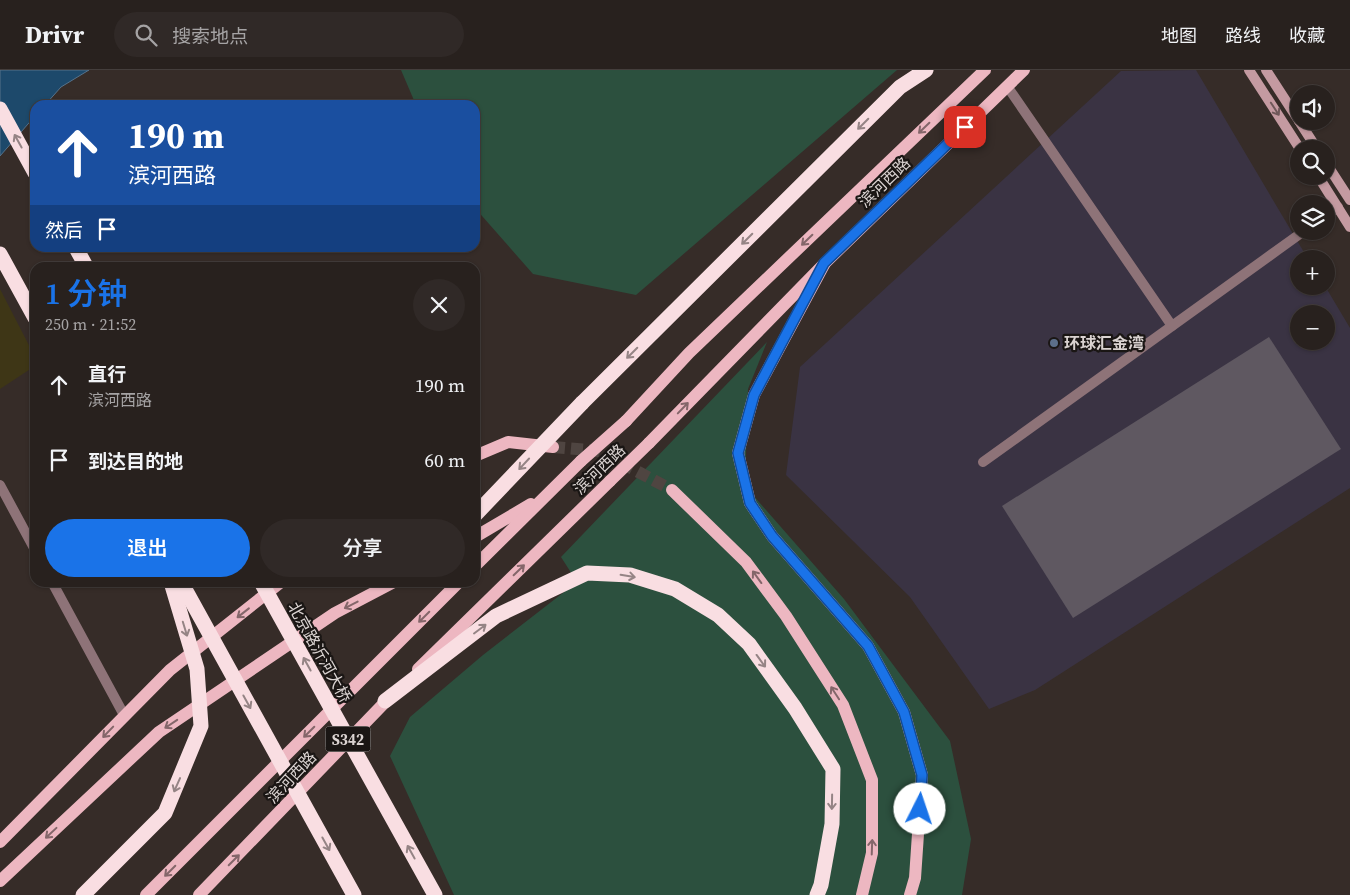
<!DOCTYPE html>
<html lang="zh">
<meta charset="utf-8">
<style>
body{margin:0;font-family:"Source Serif 4","Noto Sans SC",serif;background:#302927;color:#f1f3f6;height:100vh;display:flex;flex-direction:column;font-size:19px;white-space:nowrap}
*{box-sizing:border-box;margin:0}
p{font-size:16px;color:#a5a3a4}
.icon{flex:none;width:28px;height:28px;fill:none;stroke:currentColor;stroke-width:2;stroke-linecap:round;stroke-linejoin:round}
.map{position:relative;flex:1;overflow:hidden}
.drawer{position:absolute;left:30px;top:192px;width:450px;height:325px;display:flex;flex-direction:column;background:#28211e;border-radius:15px;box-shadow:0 1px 4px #0004,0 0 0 1px #443e3c}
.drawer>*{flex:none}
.hud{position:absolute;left:30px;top:30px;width:450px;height:152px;border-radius:15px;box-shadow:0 1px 4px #0004,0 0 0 1px #443e3c;background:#1a4fa0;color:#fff;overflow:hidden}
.buttons{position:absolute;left:1290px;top:15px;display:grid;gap:10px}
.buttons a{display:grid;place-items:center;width:45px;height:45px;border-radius:50%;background:#28211e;box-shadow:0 1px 4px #0004,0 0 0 1px #443e3c;font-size:25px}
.pin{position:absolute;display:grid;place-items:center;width:42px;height:42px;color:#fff;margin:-21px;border-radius:10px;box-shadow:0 2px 8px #0006}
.me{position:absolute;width:55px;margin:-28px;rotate:4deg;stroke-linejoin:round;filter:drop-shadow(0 0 4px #0008)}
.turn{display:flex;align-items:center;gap:18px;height:105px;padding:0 15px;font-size:22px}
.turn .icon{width:65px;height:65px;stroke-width:2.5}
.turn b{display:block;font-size:35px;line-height:42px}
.then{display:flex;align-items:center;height:48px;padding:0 15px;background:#0003;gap:10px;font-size:19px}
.round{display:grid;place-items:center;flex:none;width:52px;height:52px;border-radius:26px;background:#302927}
.head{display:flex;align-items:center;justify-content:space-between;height:85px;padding:0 15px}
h1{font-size:30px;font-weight:600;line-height:38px;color:#1a73e8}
.primary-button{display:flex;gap:10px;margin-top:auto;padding:10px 15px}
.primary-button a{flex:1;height:58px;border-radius:30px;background:#1a73e8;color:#fff;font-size:20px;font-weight:600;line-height:58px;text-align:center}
.primary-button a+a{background:#302927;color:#f1f3f6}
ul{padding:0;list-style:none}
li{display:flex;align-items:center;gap:15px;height:75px;padding:0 15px}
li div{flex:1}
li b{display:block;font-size:19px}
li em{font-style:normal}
header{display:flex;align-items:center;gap:30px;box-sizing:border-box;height:70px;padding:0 25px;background:#28211e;border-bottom:1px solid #443e3c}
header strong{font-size:24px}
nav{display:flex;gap:28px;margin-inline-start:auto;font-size:18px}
.search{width:350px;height:45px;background:#302927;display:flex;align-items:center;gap:12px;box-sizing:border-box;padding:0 18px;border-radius:28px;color:#a5a3a4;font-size:19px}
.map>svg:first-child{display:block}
</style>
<header>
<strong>Drivr</strong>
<div class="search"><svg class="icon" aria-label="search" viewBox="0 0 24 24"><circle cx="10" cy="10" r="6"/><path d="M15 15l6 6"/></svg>搜索地点</div>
<nav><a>地图</a><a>路线</a><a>收藏</a></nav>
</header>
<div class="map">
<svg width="1350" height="825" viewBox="0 0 1350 825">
<rect width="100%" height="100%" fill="#362c28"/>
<path fill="#3a3343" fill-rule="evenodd" d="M1196,0l112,189h-9v27h26l25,42v160l-315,202 -46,19 -79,-112 -124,-122 14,-108 321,-296zM1299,244h27v27h-27z"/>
<g fill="#2c503e">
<path d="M401,0h496l-261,225 -103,-21 -58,-66v-103h-59z"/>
<path d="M767,272l-19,47 -3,97 99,113 106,142 21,98 -9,56h-508l-64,-139 20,-39 73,-62 94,-73 -16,-25z"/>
</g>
<path fill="#3e3616" d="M0,219l35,68v9l-35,23z"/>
<path fill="#1d496b" stroke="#56728a" d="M0,0h89l-28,17 -16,18h-10v11l-35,40z"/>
<path fill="#5f5861" d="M1269,267l72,112 -268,169 -71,-112z"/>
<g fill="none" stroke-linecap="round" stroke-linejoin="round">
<path stroke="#4f4541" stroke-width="12" stroke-dasharray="12 6" stroke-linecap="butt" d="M553,377l46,4 73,39"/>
<g stroke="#8e7378" stroke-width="10">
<path d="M1007,16l165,240"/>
<path d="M1326,146l12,-9"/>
<path d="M983,392l321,-231"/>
<path d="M0,415l35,65"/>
<path d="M52,512l72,133"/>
</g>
<g stroke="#c49aa1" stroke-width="10">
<path d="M1249,0l51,79"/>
<path d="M1266,0l33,51"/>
<path d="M1299,51l18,28"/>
<path d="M1326,93l24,37"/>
<path d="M1318,106l32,51"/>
</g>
<g stroke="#edb7c1" stroke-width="12">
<path d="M825,193l-71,132 -16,58 12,50 22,33 96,110 36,66 18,63 -7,103 -5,17"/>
<path d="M626,351l63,-68 296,-283"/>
<path d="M649,373l176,-180 199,-193"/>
<path d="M475,386l33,-14 45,5"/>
<path d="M672,420l74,72 40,54 57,89 29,75v73l-10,42"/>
<path d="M475,467l56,-33"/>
<path d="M475,496l106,-105"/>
<path d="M418,599l192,-188"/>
<path d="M0,772l170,-172 111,-88"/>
<path d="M0,811l159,-149 176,-119 59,-31"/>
<path d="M146,825l313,-313"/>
<path d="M199,825l193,-200"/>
</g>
<g stroke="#f9dee2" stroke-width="15">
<path d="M0,39l35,64"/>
<path d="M76,178l11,20"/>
<path d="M0,184l35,64"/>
<path d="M582,333l318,-316 26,-17"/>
<path d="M385,631l111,-85 91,-43 43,2 45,14 43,26 31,29 46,64 38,61 -1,55 -11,61 -4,10"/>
</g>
<g stroke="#edb7c1" stroke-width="12">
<path d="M581,391l45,-40"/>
<path d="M610,411l39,-38"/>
</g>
<g stroke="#f9dee2" stroke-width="15">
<path d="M475,445l107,-112"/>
<path d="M181,512l173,313"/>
<path d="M261,512l174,313"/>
<path d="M83,825l82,-82 36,-87 -4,-57 -26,-87"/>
</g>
</g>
<defs><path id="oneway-shaft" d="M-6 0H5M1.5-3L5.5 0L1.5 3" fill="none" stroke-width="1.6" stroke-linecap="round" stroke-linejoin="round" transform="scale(1.25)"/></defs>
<use stroke="#6f585a" href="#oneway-shaft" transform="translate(1275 39) rotate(57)"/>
<g stroke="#958485">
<use href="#oneway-shaft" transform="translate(863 54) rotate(135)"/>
<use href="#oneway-shaft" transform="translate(18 71) rotate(-119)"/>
<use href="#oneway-shaft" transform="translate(747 169) rotate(135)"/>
<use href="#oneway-shaft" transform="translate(632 283) rotate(135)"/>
<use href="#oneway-shaft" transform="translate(524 394) rotate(133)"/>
<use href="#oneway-shaft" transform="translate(628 506) rotate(9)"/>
<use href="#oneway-shaft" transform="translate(185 559) rotate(73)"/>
<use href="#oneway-shaft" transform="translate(480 559) rotate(-37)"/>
<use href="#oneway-shaft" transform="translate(761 591) rotate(54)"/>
<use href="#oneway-shaft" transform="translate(307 594) rotate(-119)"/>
<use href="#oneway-shaft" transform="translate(247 632) rotate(61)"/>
<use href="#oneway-shaft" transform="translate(177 715) rotate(114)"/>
<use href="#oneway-shaft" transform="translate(832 732) rotate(91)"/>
<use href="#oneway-shaft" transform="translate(326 774) rotate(61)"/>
<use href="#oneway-shaft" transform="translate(411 782) rotate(-119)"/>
</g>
<g stroke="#84666a">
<use href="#oneway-shaft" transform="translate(924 58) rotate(136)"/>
<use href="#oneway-shaft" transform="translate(807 170) rotate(136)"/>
<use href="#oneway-shaft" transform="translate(683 338) rotate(-46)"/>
<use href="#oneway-shaft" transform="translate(519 500) rotate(-44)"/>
<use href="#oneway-shaft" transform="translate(757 507) rotate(-126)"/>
<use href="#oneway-shaft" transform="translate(351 535) rotate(153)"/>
<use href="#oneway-shaft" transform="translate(243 543) rotate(142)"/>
<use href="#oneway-shaft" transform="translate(424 547) rotate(135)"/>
<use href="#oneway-shaft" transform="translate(835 623) rotate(-123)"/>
<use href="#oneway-shaft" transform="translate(171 654) rotate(146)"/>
<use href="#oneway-shaft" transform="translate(108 662) rotate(134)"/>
<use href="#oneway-shaft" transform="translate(309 662) rotate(135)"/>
<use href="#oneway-shaft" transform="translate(51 763) rotate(137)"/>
<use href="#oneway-shaft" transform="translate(872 777) rotate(-88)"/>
<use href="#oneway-shaft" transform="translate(234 790) rotate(-45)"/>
<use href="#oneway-shaft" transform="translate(170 801) rotate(135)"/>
</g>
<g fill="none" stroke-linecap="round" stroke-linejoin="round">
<g stroke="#114b97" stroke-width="12">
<path id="route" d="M920,739l2,-34 -18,-63 -36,-66 -96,-110 -22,-33 -12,-50 16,-58 70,-132 141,-136"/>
</g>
<use href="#route" stroke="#1a73e8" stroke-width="9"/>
</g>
<circle fill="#5c6f8a" stroke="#1a1614" stroke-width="2" cx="1054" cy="273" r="5"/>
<g text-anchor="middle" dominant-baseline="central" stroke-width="4.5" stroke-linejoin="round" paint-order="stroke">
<rect fill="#1a1614" stroke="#a09a98" stroke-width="1" x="325.5" y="656.5" width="45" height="25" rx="4"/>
<g font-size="15" font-weight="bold" fill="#dad3d1">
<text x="348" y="669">S342</text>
</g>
<g font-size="16" fill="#dad3d1" stroke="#1a1614">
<text transform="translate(884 112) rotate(-44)">滨河西路</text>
<text transform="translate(599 399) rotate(-44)">滨河西路</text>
<text transform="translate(320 582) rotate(61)">北京路沂河大桥</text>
<text transform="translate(291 707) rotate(-47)">滨河西路</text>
</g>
<g font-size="16" font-weight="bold" fill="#dad3d1" stroke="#1a1614" text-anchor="start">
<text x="1064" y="273">环球汇金湾</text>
</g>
</g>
</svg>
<div class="buttons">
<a><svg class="icon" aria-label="sound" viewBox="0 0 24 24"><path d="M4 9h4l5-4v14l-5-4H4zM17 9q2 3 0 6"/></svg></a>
<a><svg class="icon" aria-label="search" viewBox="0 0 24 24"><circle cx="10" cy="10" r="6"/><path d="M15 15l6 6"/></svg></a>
<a><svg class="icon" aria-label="layers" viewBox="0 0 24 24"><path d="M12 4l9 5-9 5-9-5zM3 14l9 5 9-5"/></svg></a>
<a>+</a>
<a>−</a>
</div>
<div class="pin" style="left:965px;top:57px;background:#d93025"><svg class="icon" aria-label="arrive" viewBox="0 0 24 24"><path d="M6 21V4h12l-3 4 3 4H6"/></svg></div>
<svg class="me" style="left:920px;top:739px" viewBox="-20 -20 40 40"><circle r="19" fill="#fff"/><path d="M0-13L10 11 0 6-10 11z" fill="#1a73e8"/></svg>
<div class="hud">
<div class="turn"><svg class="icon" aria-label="ahead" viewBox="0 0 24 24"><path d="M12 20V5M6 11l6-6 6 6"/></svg><div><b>190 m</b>滨河西路</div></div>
<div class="then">然后<svg class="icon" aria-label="arrive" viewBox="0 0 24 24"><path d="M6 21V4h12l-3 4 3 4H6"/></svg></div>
</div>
<section class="drawer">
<div class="head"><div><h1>1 分钟</h1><p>250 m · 21:52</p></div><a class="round"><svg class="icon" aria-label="close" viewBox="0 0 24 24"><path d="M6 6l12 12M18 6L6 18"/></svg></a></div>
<ul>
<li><svg class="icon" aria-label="ahead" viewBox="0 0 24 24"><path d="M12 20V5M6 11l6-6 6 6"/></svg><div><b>直行</b><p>滨河西路</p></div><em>190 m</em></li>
<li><svg class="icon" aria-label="arrive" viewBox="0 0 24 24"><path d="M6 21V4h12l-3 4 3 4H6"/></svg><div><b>到达目的地</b></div><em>60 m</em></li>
</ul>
<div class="primary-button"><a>退出</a><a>分享</a></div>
</section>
</div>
